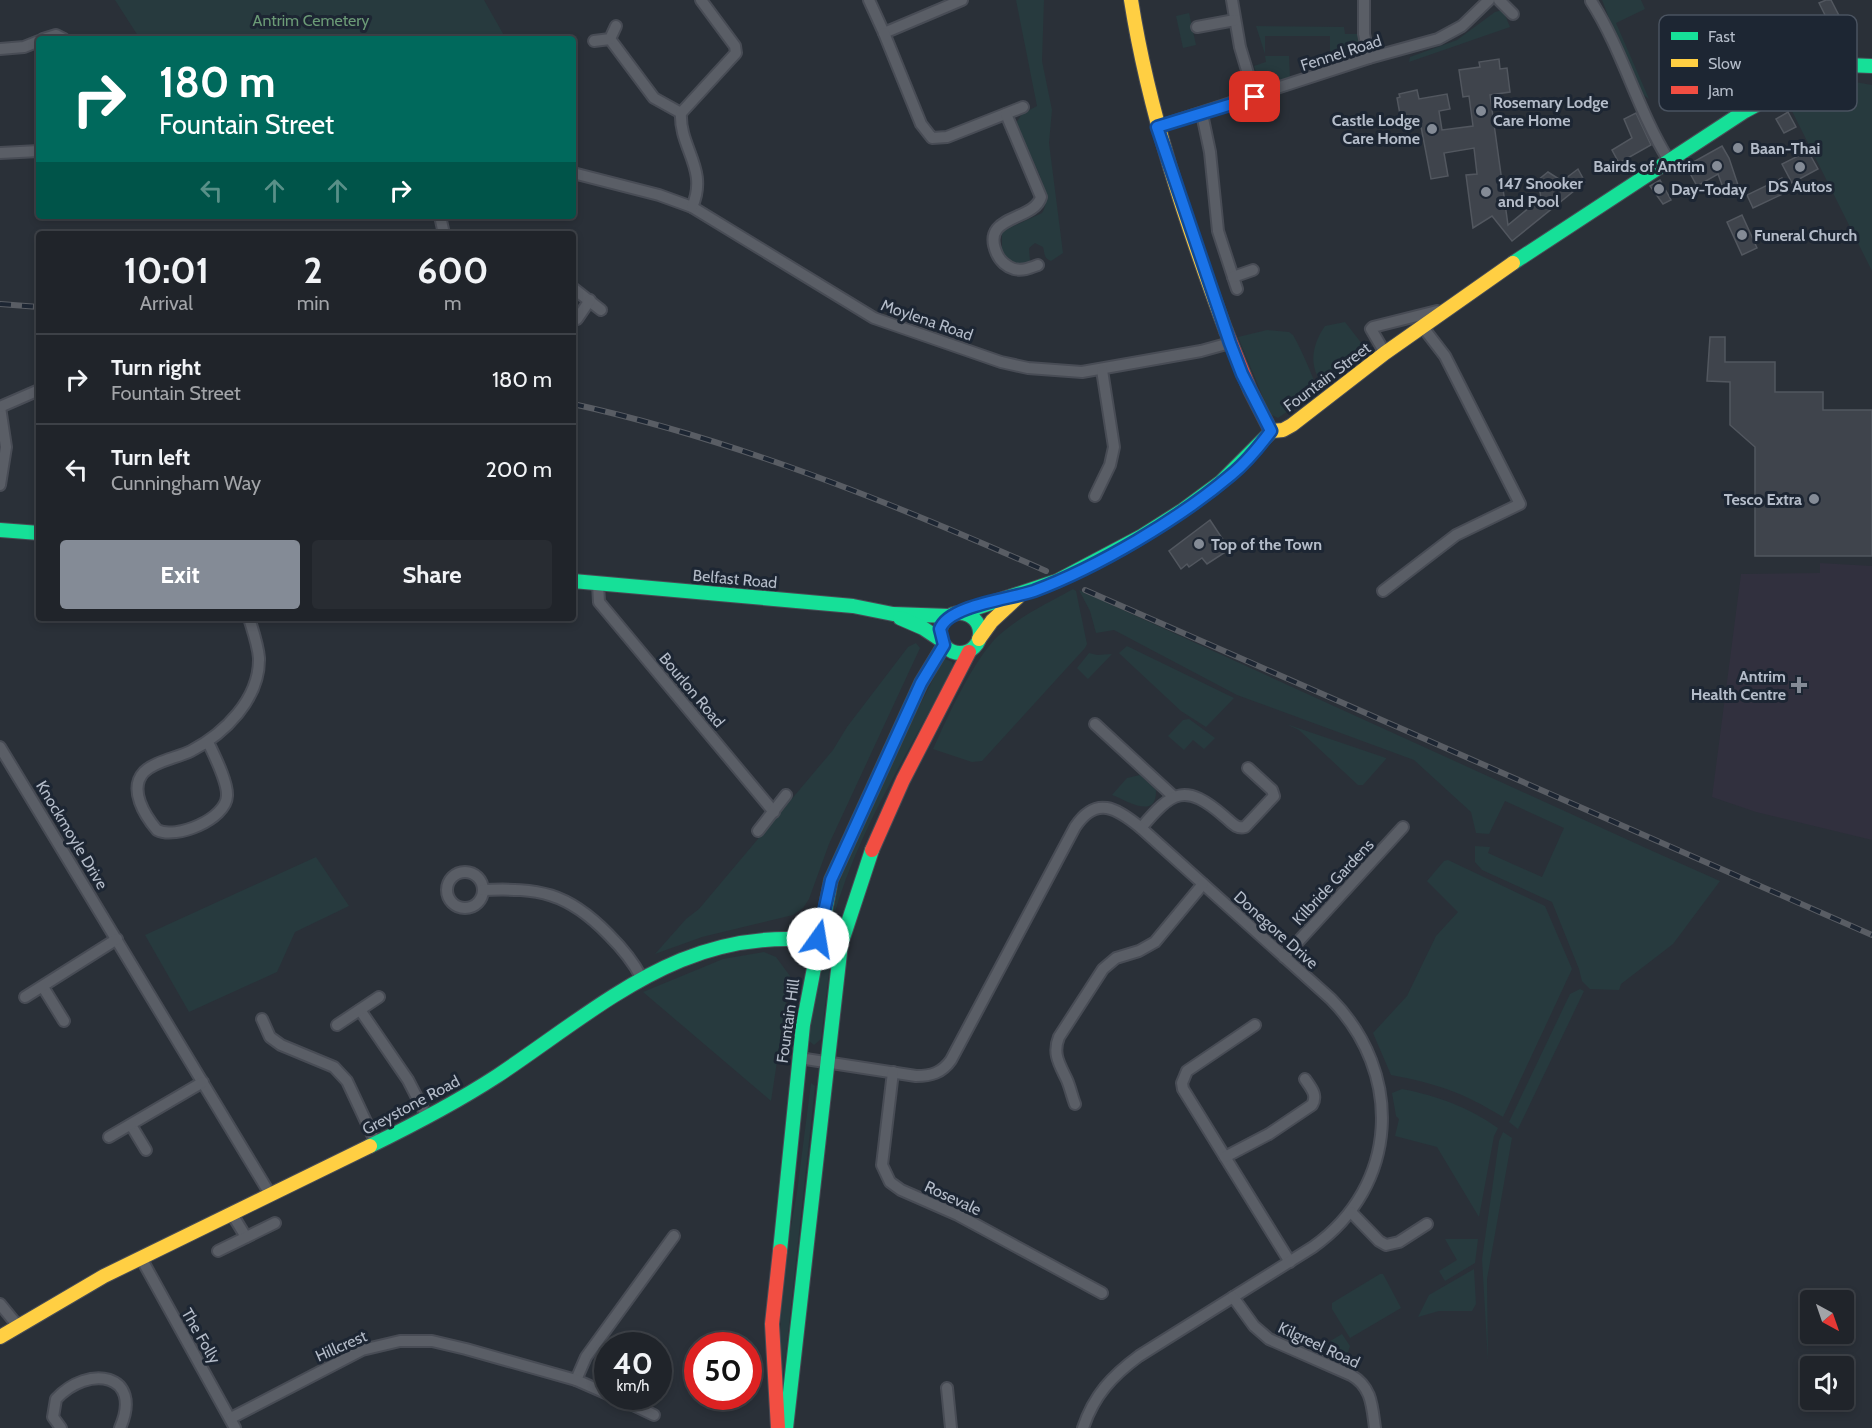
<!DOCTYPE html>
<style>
body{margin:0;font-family:Cabin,sans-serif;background:#282c32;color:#f1f3f6;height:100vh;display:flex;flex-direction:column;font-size:22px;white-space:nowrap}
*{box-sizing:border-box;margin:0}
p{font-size:20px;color:#a2a4a8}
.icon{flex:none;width:33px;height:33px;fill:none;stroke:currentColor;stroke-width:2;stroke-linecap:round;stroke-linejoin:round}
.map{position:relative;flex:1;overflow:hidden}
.sheet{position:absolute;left:36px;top:231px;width:540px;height:390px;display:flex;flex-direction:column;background:#20242a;border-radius:6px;box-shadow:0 3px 9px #0003,0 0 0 2px #3d4147}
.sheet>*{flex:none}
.guide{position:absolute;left:36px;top:36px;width:540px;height:183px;border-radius:6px;box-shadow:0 3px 9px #0003,0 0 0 2px #3d4147;background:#00695c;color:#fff;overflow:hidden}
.needle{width:39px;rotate:140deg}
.controls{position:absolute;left:1800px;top:1290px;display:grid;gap:12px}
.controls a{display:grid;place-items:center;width:54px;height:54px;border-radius:6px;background:#20242a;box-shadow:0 3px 9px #0003,0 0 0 2px #3d4147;font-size:30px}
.speed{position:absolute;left:594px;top:1332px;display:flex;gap:12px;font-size:30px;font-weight:700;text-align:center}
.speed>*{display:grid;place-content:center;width:78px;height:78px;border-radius:50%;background:#20242a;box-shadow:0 3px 9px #0003,0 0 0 2px #3d4147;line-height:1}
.speed small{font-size:15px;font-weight:400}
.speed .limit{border:9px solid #d22;background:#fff;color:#111}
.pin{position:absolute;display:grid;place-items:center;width:51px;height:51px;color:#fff;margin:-26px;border-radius:12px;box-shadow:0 3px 9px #0006}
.me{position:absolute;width:66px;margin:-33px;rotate:13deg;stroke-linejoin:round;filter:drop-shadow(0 0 4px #0008)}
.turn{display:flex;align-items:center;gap:21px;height:126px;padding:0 24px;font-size:27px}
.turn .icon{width:78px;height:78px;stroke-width:2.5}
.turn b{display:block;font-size:42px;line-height:51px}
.lanes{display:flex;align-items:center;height:57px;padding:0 24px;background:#0003;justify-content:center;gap:30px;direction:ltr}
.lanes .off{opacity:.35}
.eta{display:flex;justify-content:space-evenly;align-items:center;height:102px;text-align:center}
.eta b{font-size:36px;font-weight:700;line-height:42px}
.action{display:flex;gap:12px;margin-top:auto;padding:12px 24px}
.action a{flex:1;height:69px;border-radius:6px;background:#848b96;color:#fff;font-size:24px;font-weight:700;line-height:69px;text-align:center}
.action a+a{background:#282c32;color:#f1f3f6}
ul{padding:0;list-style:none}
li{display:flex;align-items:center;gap:18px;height:90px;padding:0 24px;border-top:2px solid #3d4147}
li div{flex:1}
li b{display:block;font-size:22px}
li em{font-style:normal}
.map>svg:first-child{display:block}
</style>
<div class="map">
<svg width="1872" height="1428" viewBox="0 0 1872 1428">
<rect width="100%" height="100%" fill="#2a3038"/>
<path fill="#31303e" d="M1820,563l52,3v274l-116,-28 -44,-15 29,-223 79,-1z"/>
<g fill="#273a3e">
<path d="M115,0h369l22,39h-366z"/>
<path d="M1016,0h28l-2,61 10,49 -3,33 14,110 -12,8c-8,-3 -6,-8 -8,-14l-8,-4 -6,5 1,13 -3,3 -15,1 -10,-10v-22l5,-4 35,-16c15,-22 -20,-66 -26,-90l6,-9 15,-8z"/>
<path d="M1602,0h39l4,9 -29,14 33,76 -12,-9z"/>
<path d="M1503,10l7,17 -101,35 1,-5 47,-17 38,-28z"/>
<path d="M1189,13l7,32 -13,3 -7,-32z"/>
<path d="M1256,26l88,1 1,7h15l-2,17 -5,7 -31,10 -1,-13 9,-1v-18h-65v18z"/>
<path d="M1265,56h24l1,22c-19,6 -29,12 -36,-12l12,-4z"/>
<path d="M1855,82l17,3v186l-81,-162 46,-26z"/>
<path d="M1345,322l24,31 -43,31 -5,-2c-13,-18 -8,-39 4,-56z"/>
<path d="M1267,330l22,2 4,3c6,10 23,47 24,56l-39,27 -8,-4 -32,-77z"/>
<path d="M1073,589l3,2 11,53 -2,4 -103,113 -10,1 -39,-13c15,-33 40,-89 65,-113 22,-20 50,-33 75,-47z"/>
<path d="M1079,590l569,259 72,32 -47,63 -52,40 -2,6 -29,-1 -8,-8 -3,-12 -27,-67 -70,-32 -7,-8v-16l15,1 -2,6 54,24 22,-49 -59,-27 -16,33 -13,-1 -5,-21 -57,-52 -177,-65 -123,-65 -18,3 -6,-22z"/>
<path d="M916,643l4,5 -91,196 -20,55 -6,9 -10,7 -91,22 -47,17 31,-35 13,-10 134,-159 14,-23 61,-80z"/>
<path d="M1127,646l107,52 -28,29 -25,-16 -60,-56 -2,-2z"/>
<path d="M1089,653l8,2 15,-1 -24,25 -11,-11z"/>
<path d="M945,659l7,3 1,4c-42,84 -95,162 -120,253l-3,2 -2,-1c24,-92 73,-175 114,-259z"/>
<path d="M1189,719l26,19 -11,11 -11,-9 -9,10 -16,-14 15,-16z"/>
<path d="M1286,724l100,34v1l-23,26h-5l-59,-55z"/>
<path d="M1140,775l16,15c1,31 -30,10 -44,5l15,-17z"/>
<path d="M316,857l33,49 -54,26 -18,40 -88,40 -44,-77z"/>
<path d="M1448,860l97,46 27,63 -69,148c-41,-25 -65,-33 -112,-42l-18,-42 34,-37 29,-60 22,-24 -31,-31 17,-20z"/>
<path d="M764,952l12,5 14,19 -19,125 -128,-109 80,-33z"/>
<path d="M824,958l6,6 -9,75 -7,6 -6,-5 9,-77z"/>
<path d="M1580,989l4,2 -66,138 -9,-7 61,-128z"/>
<path d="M811,1083l4,3 -33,303 -2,-35 2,-75 15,-87z"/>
<path d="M1402,1089c36,7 66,18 96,39l-4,8 -15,81 -42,-70 -42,-11 4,-17 -3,-3 -4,-23z"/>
<path d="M1503,1132l9,6 -25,141 1,83 -6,-103 17,-118z"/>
<path d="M1445,1239h33l-3,24 -30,18 -6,-10 18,-11z"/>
<path d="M1474,1269l2,35 -4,7h-33l-21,6 11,-22z"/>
<path d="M1380,1274h3l18,34 -51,30 -18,-29v-6z"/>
<path d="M1342,1334l8,12 -3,9 -10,2 -20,-8z"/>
</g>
<g fill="#3f444c" stroke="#52575f" stroke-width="1.5">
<path d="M1826,0h5l17,33 -11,6 -18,-36z"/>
<path d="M1499,59l1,10 7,-1 3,24 -20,3 18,130 33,-27 -3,-18 10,-8 14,9 16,-12 7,13 -73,59 -20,-25 -19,12 -7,-53 11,-1 -3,-26 -30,5 4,23 -17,3 -12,-63 -18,4 -4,-22 3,-1 -1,-3 18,-4 2,9 28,-5 3,15 -11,2 3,19 31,-4 -4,-30 -6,1 -4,-27 21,-3 -1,-5z"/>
<path d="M1788,112l8,15 -12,6 -8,-14z"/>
<path d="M1636,113l15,32 -32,18 -7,-13 20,-12 -8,-19z"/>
<path d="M1722,146l7,12 10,30 -14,5 -7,-19 -21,12 -11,-20z"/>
<path d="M1808,151l10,18 -26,14 -10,-19z"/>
<path d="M1782,178l7,13 -36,17 -6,-13z"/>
<path d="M1660,180l11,20 -8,4 -13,-18z"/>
<path d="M1742,215l15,33 -15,7 -15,-33z"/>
<path d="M1710,337h15v25h50v30h48v18h49v146h-117v-109l-25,-22v-43l-23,-1z"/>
<path d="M1210,520l14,21 -5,4 5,8 -17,11 -5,-6 -13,9 -2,-3 -6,5 -12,-18z"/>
</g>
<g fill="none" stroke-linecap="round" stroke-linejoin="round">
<g stroke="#484c55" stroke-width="14">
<g id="street">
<path d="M869,0l15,33 78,-33"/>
<path d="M1232,0l8,47 15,50"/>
<path d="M1364,0v34l5,24"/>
<path d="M1499,0l14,14"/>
<path d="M1591,1c32,50 46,108 77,158"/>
<path d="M1197,27l38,-7"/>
<path d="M884,33l37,91 11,14 15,-1 76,-30"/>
<path d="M43,39l13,-4 8,4"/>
<path d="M610,39l44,59 27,15"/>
<path d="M594,41l16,-2 6,-13"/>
<path d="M0,49l24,-2 15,-6"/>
<path d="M1006,114l35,83c-7,25 -62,17 -44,57 3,7 10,13 17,15 9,2 16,-1 24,-4"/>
<path d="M1202,114l8,38 8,79 19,58"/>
<path d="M1157,127l212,-69 69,-19 24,-13 27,-26"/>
<path d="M0,153l39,-2"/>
<path d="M573,173l86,22 33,12 182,111 127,44 27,6 54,4 119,-21 29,-8"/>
<path d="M692,207c17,-38 -13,-59 -11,-94l55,-60 -1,-7 -34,-46"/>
<path d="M440,216l4,18"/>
<path d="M1233,277l20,-7"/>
<path d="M573,288l28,22"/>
<path d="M577,319l13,-19"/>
<path d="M1385,353l-14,-24 2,-2 64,-16"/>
<path d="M0,407l6,40 -6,38"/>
<path d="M0,407l39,-17"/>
<path d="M1095,496l15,-31 4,-18 -12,-77"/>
<path d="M598,584l1,18 175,210"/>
<path d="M1383,591l73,-56 64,-31 -75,-148 -23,-30"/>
<path d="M1095,724l78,72"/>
<path d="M208,742c6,13 20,40 19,54 -1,23 -51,44 -70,34 -12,-14 -29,-41 -13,-58 11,-11 33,-14 47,-21 33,-17 69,-52 68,-93 -1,-13 -6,-27 -10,-40"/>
<path d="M0,747l270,447"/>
<path d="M1141,828c31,-37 44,-46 84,-11 7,6 11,12 20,10l29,-31 -2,-6 -24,-22"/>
<path d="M758,831l28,-36"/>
<circle cx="465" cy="890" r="18"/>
<path d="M483,890c56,-2 84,2 125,44 12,12 25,27 33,43"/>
<path d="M1284,957l119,-130"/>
<path d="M43,987l21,34"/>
<path d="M25,997l92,-58"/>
<path d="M360,1010l48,70 19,37"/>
<path d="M262,1019l8,18 11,8 53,22 13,14 29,62"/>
<path d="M337,1025l42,-28"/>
<path d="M1255,1025l-68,46 -5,12 1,6 107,173"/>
<path d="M799,1058l117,18c15,0 26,-3 35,-16l124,-233c21,-32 42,-19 66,1l190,171c73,74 68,187 -18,248l-174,109c-27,20 -45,39 -56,72"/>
<path d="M893,1072l-11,93 8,17 11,8 57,25 144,78"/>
<path d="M1075,1104c-3,-8 -5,-17 -8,-24 -7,-15 -15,-26 -8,-43l44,-68 13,-11 23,-7 16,-9 48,-58"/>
<path d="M131,1125l15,25"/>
<path d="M109,1137l94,-55"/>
<path d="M1225,1157l44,-23 43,-29c6,-10 -1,-17 -7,-26"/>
<path d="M1351,1212l28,29 7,4 13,-3 28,-18"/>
<path d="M232,1214l14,23"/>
<path d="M218,1251l57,-28"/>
<path d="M141,1258l94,170"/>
<path d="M1233,1297l21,29 15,13 82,36c21,12 21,31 24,53"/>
<path d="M0,1304l18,22"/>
<path d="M576,1380l10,-23 88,-121"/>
<path d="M947,1388l4,40"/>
<path d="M614,1396l40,19"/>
<path d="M231,1418l131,-68 38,-9h32l34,8 110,31 32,14"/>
<path d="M61,1428l-8,-11 3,-18c32,-35 88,-26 64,29"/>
</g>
</g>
<g stroke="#484c55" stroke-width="16">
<g id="fast">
<path d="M1513,263l232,-152 72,-39 29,-7 26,1"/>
<path d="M0,530l39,3"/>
<path d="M573,581l280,25 40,8 56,2"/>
<circle cx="960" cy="633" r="20"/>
<path d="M961,613l96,-32 85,-45 41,-26 38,-28 51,-51"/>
<path d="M900,618l23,10 18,12"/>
<path d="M370,1146c43,-21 87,-44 127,-70 112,-75 197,-159 344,-132"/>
<path d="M780,1251l23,-226 28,-145 90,-197 23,-38"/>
<path d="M786,1428l55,-484 31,-94"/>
</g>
</g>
<g stroke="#484c55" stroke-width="16">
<g id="slow">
<path d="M1131,0c18,114 55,223 95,331"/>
<path d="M1272,431l11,-1 9,-5 93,-72 128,-90"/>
<path d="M979,639l13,-18 26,-24"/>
<path d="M0,1337l104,-61 266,-130"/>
</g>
</g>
<g stroke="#484c55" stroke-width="16">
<g id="jam">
<path d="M1226,331l24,59 21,41"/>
<path d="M872,850l31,-70 66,-128"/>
<path d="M778,1428l-6,-104 8,-73"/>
</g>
</g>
<use href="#street" stroke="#5a5e66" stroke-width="10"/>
<use href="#fast" stroke="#16e098" stroke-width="14"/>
<use href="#slow" stroke="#ffcf43" stroke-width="14"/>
<use href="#jam" stroke="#f24e42" stroke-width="14"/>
<g stroke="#595d64" stroke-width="6">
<g id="rail">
<path d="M0,304l39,3"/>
<path d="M573,404c164,36 319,99 473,167"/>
<path d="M1085,590l787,345"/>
</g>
</g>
<use href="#rail" stroke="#1d2633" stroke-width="4" stroke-dasharray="11" stroke-linecap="butt"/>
</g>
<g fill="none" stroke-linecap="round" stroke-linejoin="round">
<g stroke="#114b97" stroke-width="15">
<path id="route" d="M818,939l13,-59 90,-197 23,-38 -4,-16c9,-24 71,-30 94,-38 64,-24 145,-72 197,-116 16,-13 28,-28 40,-44l-29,-57 -12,-31 -73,-216 98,-30"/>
</g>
<use href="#route" stroke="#1a73e8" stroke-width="10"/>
</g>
<g fill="#848b96" stroke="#1d2633" stroke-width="2">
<circle cx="1481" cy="111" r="6"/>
<circle cx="1432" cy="129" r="6"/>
<circle cx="1738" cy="148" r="6"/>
<circle cx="1717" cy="166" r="6"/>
<circle cx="1800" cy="167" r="6"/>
<circle cx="1659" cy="189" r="6"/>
<circle cx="1486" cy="192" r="6"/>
<circle cx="1742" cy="235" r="6"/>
<circle cx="1814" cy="499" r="6"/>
<circle cx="1199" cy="544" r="6"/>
<path d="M1796 676h6v6h6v6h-6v6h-6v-6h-6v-6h6z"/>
</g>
<g text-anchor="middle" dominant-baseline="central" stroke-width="6" stroke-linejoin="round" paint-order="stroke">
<g font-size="16" fill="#6b9a76" stroke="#1d2633">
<text x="311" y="20">Antrim Cemetery</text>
</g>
<g font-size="16" fill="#b4bcc9" stroke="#1d2633">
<text transform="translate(1341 53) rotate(-18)">Fennel Road</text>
<text transform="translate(927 320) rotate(19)">Moylena Road</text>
<text transform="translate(1327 377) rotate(-37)">Fountain Street</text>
<text transform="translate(735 579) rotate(5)">Belfast Road</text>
<text transform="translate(692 690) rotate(50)">Bourlon Road</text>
<text transform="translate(72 835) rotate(59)">Knockmoyle Drive</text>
<text transform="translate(1333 882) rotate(-47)">Kilbride Gardens</text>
<text transform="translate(1276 930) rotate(42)">Donegore Drive</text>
<text transform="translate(788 1021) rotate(-82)">Fountain Hill</text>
<text transform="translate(411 1105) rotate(-28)">Greystone Road</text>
<text transform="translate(953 1198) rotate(25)">Rosevale</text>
<text transform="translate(201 1336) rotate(60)">The Folly</text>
<text transform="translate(1319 1345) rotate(25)">Kilgreel Road</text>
<text transform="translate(341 1346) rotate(-24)">Hillcrest</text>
</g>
<g font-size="16" font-weight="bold" fill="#b4bcc9" stroke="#1d2633" text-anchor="start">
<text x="1493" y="102">Rosemary Lodge<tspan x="1493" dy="18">Care Home</tspan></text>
<text x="1420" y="120" text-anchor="end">Castle Lodge<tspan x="1420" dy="18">Care Home</tspan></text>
<text x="1750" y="148">Baan-Thai</text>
<text x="1705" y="166" text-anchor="end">Bairds of Antrim</text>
<text x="1498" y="183">147 Snooker<tspan x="1498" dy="18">and Pool</tspan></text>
<text x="1800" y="186" text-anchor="middle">DS Autos</text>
<text x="1671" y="189">Day-Today</text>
<text x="1754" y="235">Funeral Church</text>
<text x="1802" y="499" text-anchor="end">Tesco Extra</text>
<text x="1211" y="544">Top of the Town</text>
<text x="1786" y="676" text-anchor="end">Antrim<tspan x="1786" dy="18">Health Centre</tspan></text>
</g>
</g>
<rect x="1659" y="15" width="198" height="96" rx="9" fill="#1d2633" stroke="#4a5360" stroke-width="1.5"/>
<rect x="1671" y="32" width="27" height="8" fill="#16e098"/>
<rect x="1671" y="59" width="27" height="8" fill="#ffcf43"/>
<rect x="1671" y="86" width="27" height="8" fill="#f24e42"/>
<g font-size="16" fill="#b4bcc9">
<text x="1708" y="42">Fast</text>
<text x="1708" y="69">Slow</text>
<text x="1708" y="96">Jam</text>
</g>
</svg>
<div class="controls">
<a><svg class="needle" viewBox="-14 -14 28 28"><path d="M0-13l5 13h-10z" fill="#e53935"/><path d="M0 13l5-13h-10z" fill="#a2a4a8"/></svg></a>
<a><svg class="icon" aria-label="sound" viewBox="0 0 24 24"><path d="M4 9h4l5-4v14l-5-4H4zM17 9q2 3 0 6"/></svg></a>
</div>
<div class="speed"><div>40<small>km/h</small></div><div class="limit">50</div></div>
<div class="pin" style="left:1255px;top:97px;background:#d93025"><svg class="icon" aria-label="arrive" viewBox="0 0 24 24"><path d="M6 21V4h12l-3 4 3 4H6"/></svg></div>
<svg class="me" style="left:818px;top:939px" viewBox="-20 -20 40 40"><circle r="19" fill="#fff"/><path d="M0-13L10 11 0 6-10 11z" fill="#1a73e8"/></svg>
<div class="guide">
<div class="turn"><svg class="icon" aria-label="right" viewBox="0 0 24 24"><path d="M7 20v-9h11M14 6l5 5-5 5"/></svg><div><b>180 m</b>Fountain Street</div></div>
<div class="lanes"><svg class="icon off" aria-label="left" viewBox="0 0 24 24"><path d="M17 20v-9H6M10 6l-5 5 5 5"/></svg><svg class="icon off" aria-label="ahead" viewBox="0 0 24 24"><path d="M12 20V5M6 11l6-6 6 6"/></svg><svg class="icon off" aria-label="ahead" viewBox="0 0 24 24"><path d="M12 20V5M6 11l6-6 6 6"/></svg><svg class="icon" aria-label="right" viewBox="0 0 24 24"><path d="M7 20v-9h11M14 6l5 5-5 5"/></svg></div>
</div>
<section class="sheet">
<div class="eta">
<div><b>10:01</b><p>Arrival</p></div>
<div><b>2</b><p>min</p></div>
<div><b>600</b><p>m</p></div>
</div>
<ul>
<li><svg class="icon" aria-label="right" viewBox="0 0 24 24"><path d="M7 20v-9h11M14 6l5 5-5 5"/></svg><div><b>Turn right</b><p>Fountain Street</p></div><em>180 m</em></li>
<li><svg class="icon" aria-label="left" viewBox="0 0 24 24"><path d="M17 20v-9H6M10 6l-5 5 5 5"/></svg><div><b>Turn left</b><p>Cunningham Way</p></div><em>200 m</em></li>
</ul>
<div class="action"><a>Exit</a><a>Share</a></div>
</section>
</div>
